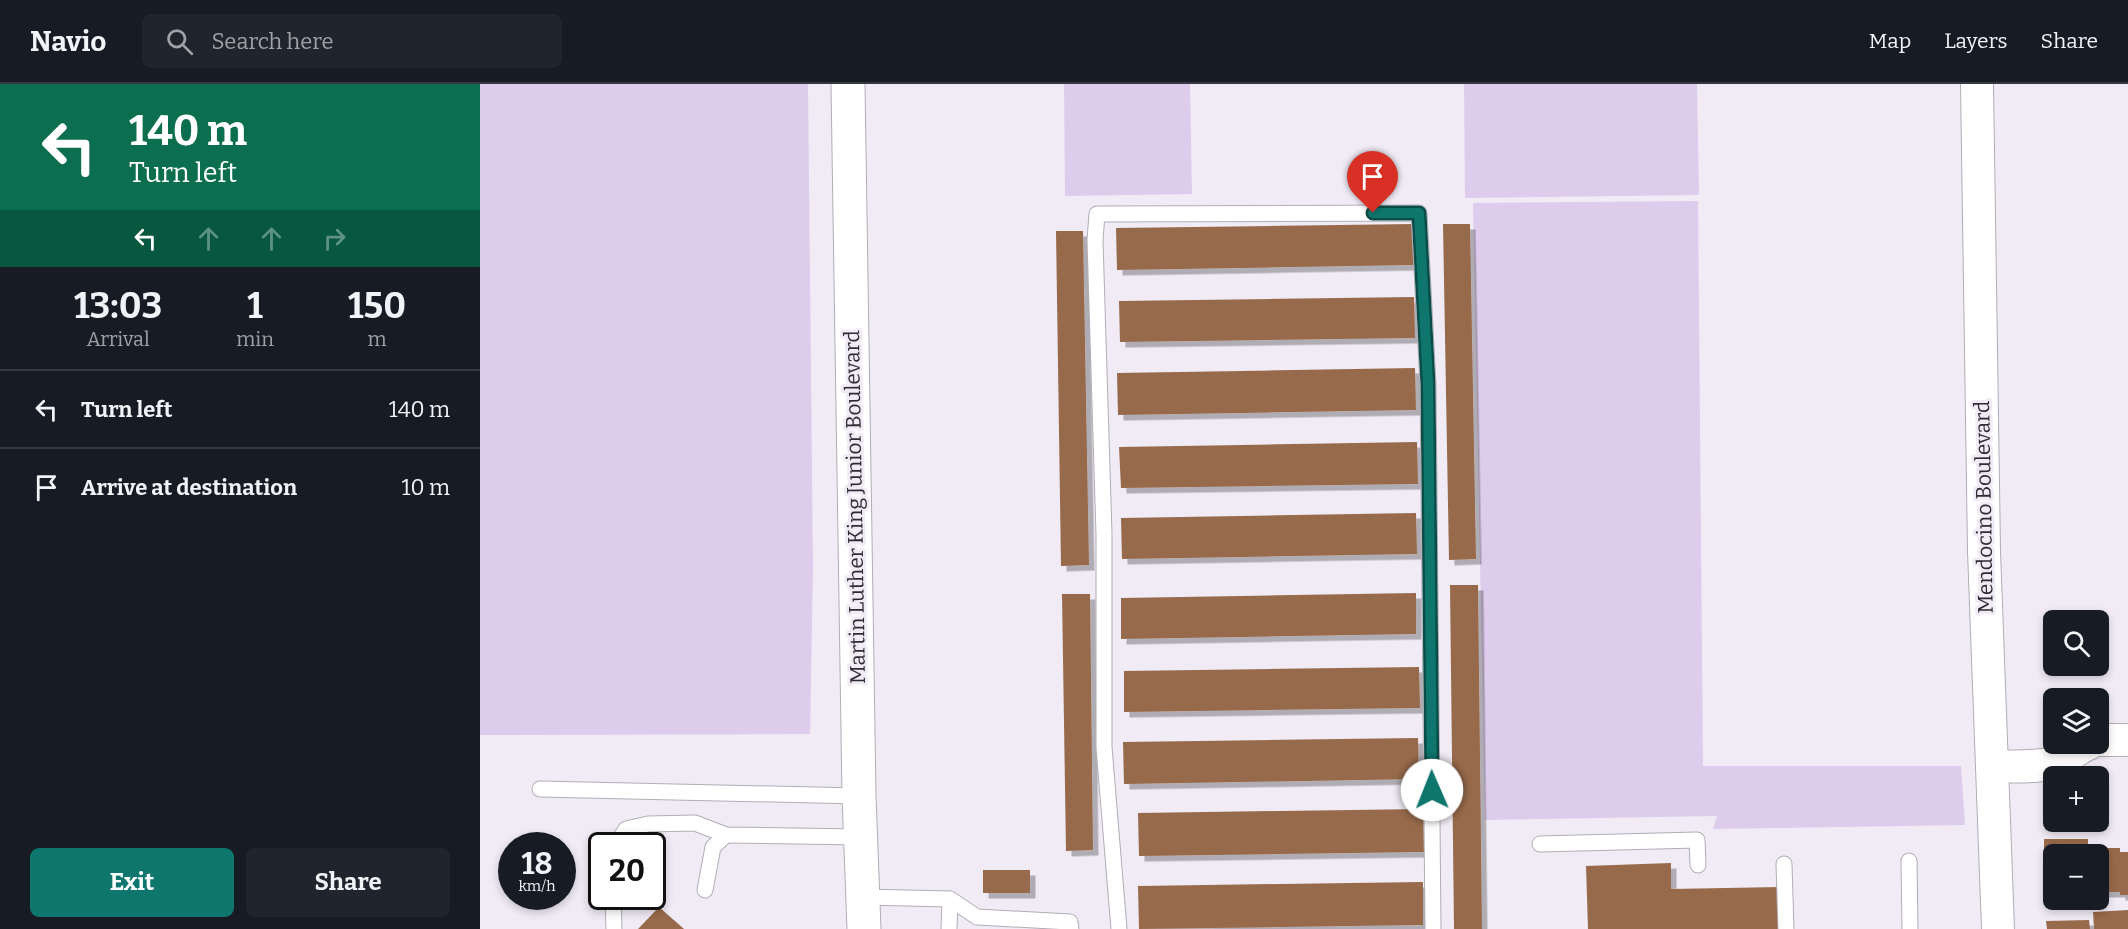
<!DOCTYPE html>
<meta charset="utf-8">
<style>
body{margin:0;font-family:Bitter,serif;background:#20242c;color:#f1f3f6;height:100vh;display:flex;flex-direction:column;font-size:22px;white-space:nowrap}
*{box-sizing:border-box;margin:0}
p{font-size:20px;color:#9ea1a6}
.icon{flex:none;width:33px;height:33px;fill:none;stroke:currentColor;stroke-width:2;stroke-linecap:round;stroke-linejoin:round}
.map{position:relative;flex:1;overflow:hidden}
.drawer{display:flex;flex-direction:column;background:#171b24;width:480px}
.drawer>*{flex:none}
.hud{background:#0b6e4f;color:#fff;overflow:hidden}
.fabs{position:absolute;left:1563px;top:526px;display:grid;gap:12px}
.fabs a{display:grid;place-items:center;width:66px;height:66px;border-radius:9px;background:#171b24;box-shadow:0 3px 9px #0003;font-size:30px}
.speed{position:absolute;left:18px;top:748px;display:flex;gap:12px;font-size:30px;font-weight:700;text-align:center}
.speed>*{display:grid;place-content:center;width:78px;height:78px;border-radius:50%;background:#171b24;box-shadow:0 3px 9px #0003;line-height:1}
.speed small{font-size:15px;font-weight:400}
.speed .limit{border:3px solid #111;border-radius:9px;background:#fff;color:#111}
.pin{position:absolute;display:grid;place-items:center;width:51px;height:51px;color:#fff;margin:-62px -26px;border-radius:50% 50% 50% 0;rotate:-45deg;box-shadow:0 0 6px #0007}
.pin .icon{rotate:45deg}
.me{position:absolute;width:66px;margin:-33px;rotate:359deg;stroke-linejoin:round;filter:drop-shadow(0 0 4px #0008)}
.turn{display:flex;align-items:center;gap:21px;height:126px;padding:0 30px;font-size:27px}
.turn .icon{width:78px;height:78px;stroke-width:2.5}
.turn b{display:block;font-size:42px;line-height:51px}
.lanes{display:flex;align-items:center;height:57px;padding:0 30px;background:#0003;justify-content:center;gap:30px;direction:ltr}
.lanes .off{opacity:.35}
.eta{display:flex;justify-content:space-evenly;align-items:center;height:102px;text-align:center}
.eta b{font-size:36px;font-weight:700;line-height:42px}
.action{display:flex;gap:12px;margin-top:auto;padding:12px 30px}
.action a{flex:1;height:69px;border-radius:9px;background:#0f766e;color:#fff;font-size:24px;font-weight:700;line-height:69px;text-align:center}
.action a+a{background:#20242c;color:#f1f3f6}
ul{padding:0;list-style:none}
li{display:flex;align-items:center;gap:18px;height:78px;padding:0 30px;border-top:2px solid #363941}
li div{flex:1}
li b{display:block;font-size:22px}
li em{font-style:normal}
header{display:flex;align-items:center;gap:36px;box-sizing:border-box;height:84px;padding:0 30px;background:#171b24;border-bottom:2px solid #363941}
header strong{font-size:28px}
nav{display:flex;gap:33px;margin-inline-start:auto;font-size:21px}
.search{width:420px;height:54px;background:#20242c;display:flex;align-items:center;gap:15px;box-sizing:border-box;padding:0 21px;border-radius:9px;color:#9ea1a6;font-size:22px}
main{display:flex;flex:1;min-height:0}
.map>svg:first-child{display:block}
</style>
<header>
<strong>Navio</strong>
<div class="search"><svg class="icon" aria-label="search" viewBox="0 0 24 24"><circle cx="10" cy="10" r="6"/><path d="M15 15l6 6"/></svg>Search here</div>
<nav><a>Map</a><a>Layers</a><a>Share</a></nav>
</header>
<main>
<section class="drawer">
<div class="hud">
<div class="turn"><svg class="icon" aria-label="left" viewBox="0 0 24 24"><path d="M17 20v-9H6M10 6l-5 5 5 5"/></svg><div><b>140 m</b>Turn left</div></div>
<div class="lanes"><svg class="icon" aria-label="left" viewBox="0 0 24 24"><path d="M17 20v-9H6M10 6l-5 5 5 5"/></svg><svg class="icon off" aria-label="ahead" viewBox="0 0 24 24"><path d="M12 20V5M6 11l6-6 6 6"/></svg><svg class="icon off" aria-label="ahead" viewBox="0 0 24 24"><path d="M12 20V5M6 11l6-6 6 6"/></svg><svg class="icon off" aria-label="right" viewBox="0 0 24 24"><path d="M7 20v-9h11M14 6l5 5-5 5"/></svg></div>
</div>
<div class="eta">
<div><b>13:03</b><p>Arrival</p></div>
<div><b>1</b><p>min</p></div>
<div><b>150</b><p>m</p></div>
</div>
<ul>
<li><svg class="icon" aria-label="left" viewBox="0 0 24 24"><path d="M17 20v-9H6M10 6l-5 5 5 5"/></svg><div><b>Turn left</b></div><em>140 m</em></li>
<li><svg class="icon" aria-label="arrive" viewBox="0 0 24 24"><path d="M6 21V4h12l-3 4 3 4H6"/></svg><div><b>Arrive at destination</b></div><em>10 m</em></li>
</ul>
<div class="action"><a>Exit</a><a>Share</a></div>
</section>
<div class="map">
<svg width="1648" height="845" viewBox="0 0 1648 845">
<defs>
<filter id="shadow"><feDropShadow dx="5.5" dy="5.5" stdDeviation="0" flood-color="#0004"/></filter>
</defs>
<rect width="100%" height="100%" fill="#f0ebf5"/>
<g fill="#deccec">
<path d="M0,0h328l5,484 -3,166 -330,1z"/>
<path d="M584,0h126l2,110 -127,2z"/>
<path d="M984,0h233l2,111 -234,3z"/>
<path d="M1218,117l5,565h258l4,59 -252,4 4,-13 -232,4 -12,-617z"/>
</g>
<g fill="#976b4b" filter="url(#shadow)">
<path d="M934,140l1,41 -298,5 -1,-42z"/>
<path d="M963,140h27l6,335 -27,1z"/>
<path d="M576,147h27l6,334 -28,1z"/>
<path d="M934,213l1,41 -295,4 -1,-41z"/>
<path d="M935,284l1,42 -298,5 -1,-42z"/>
<path d="M937,358l1,42 -297,4 -2,-41z"/>
<path d="M936,429l1,41 -295,5 -1,-41z"/>
<path d="M970,501h28l4,344h-28z"/>
<path d="M936,509v41l-295,5v-41z"/>
<path d="M582,510h28l3,256 -27,1z"/>
<path d="M939,583l1,41 -296,4v-41z"/>
<path d="M938,654l1,41 -295,5 -1,-42z"/>
<path d="M943,725l1,43 -285,4 -1,-43z"/>
<path d="M1564,755h44v16h-34v45h34v3h-44z"/>
<path d="M1624,764h16v4h8v43h-8v-3h-17l-1,-40h2z"/>
<path d="M1191,779v26l110,-2v42h-193l-2,-63z"/>
<rect x="503" y="786" width="47" height="23"/>
<path d="M943,798v43l-284,4 -1,-43z"/>
<path d="M179,823l25,22h-46z"/>
<path d="M1648,826v19h-34l-1,-17z"/>
<path d="M1609,836l1,9h-43l-1,-8z"/>
</g>
<g fill="none" stroke-linecap="round" stroke-linejoin="round">
<g stroke="#b2adb6" stroke-width="17">
<g id="service">
<path d="M60,705l319,7"/>
<path d="M1060,760l157,-4 1,25"/>
<path d="M135,762l11,-17 22,-5 47,-1 31,12 134,2"/>
<path d="M1429,777l1,68"/>
<path d="M1304,780l2,65"/>
<path d="M225,806l8,-43 13,-12"/>
<path d="M133,813l1,32"/>
<path d="M383,813l87,2 27,18 93,5 1,7"/>
<path d="M469,845l1,-30"/>
<path d="M639,845l-15,-182v-213l-9,-294 2,-26 322,-1 9,171 5,545"/>
</g>
</g>
<g stroke="#b2adb6" stroke-width="34">
<g id="minor">
<path d="M1497,0l7,467 14,378"/>
<path d="M1618,656h30"/>
<path d="M1513,683c17,-1 51,1 66,-6 11,-4 18,-13 29,-17"/>
</g>
</g>
<g stroke="#b2adb6" stroke-width="35">
<path id="tertiary" d="M368,0l11,712 5,133"/>
</g>
<use href="#service" stroke="#fff" stroke-width="15"/>
<use href="#minor" stroke="#fff" stroke-width="32"/>
<use href="#tertiary" stroke="#fff" stroke-width="33"/>
</g>
<g fill="none" stroke-linecap="round" stroke-linejoin="round">
<g stroke="#0a4d48" stroke-width="15">
<path id="route" d="M893,129h46l9,171 4,406"/>
</g>
<use href="#route" stroke="#0f766e" stroke-width="10"/>
</g>
<g text-anchor="middle" dominant-baseline="central" stroke-width="6" stroke-linejoin="round" paint-order="stroke">
<g font-size="21" fill="#2e2c30" stroke="#f0ebf5">
<text transform="translate(375 423) rotate(-91)">Martin Luther King Junior Boulevard</text>
<text transform="translate(1504 423) rotate(-91)">Mendocino Boulevard</text>
</g>
</g>
</svg>
<div class="fabs">
<a><svg class="icon" aria-label="search" viewBox="0 0 24 24"><circle cx="10" cy="10" r="6"/><path d="M15 15l6 6"/></svg></a>
<a><svg class="icon" aria-label="layers" viewBox="0 0 24 24"><path d="M12 4l9 5-9 5-9-5zM3 14l9 5 9-5"/></svg></a>
<a>+</a>
<a>−</a>
</div>
<div class="speed"><div>18<small>km/h</small></div><div class="limit">20</div></div>
<div class="pin" style="left:893px;top:129px;background:#d93025"><svg class="icon" aria-label="arrive" viewBox="0 0 24 24"><path d="M6 21V4h12l-3 4 3 4H6"/></svg></div>
<svg class="me" style="left:952px;top:706px" viewBox="-20 -20 40 40"><circle r="19" fill="#fff"/><path d="M0-13L10 11 0 6-10 11z" fill="#0f766e"/></svg>
</div>
</main>
